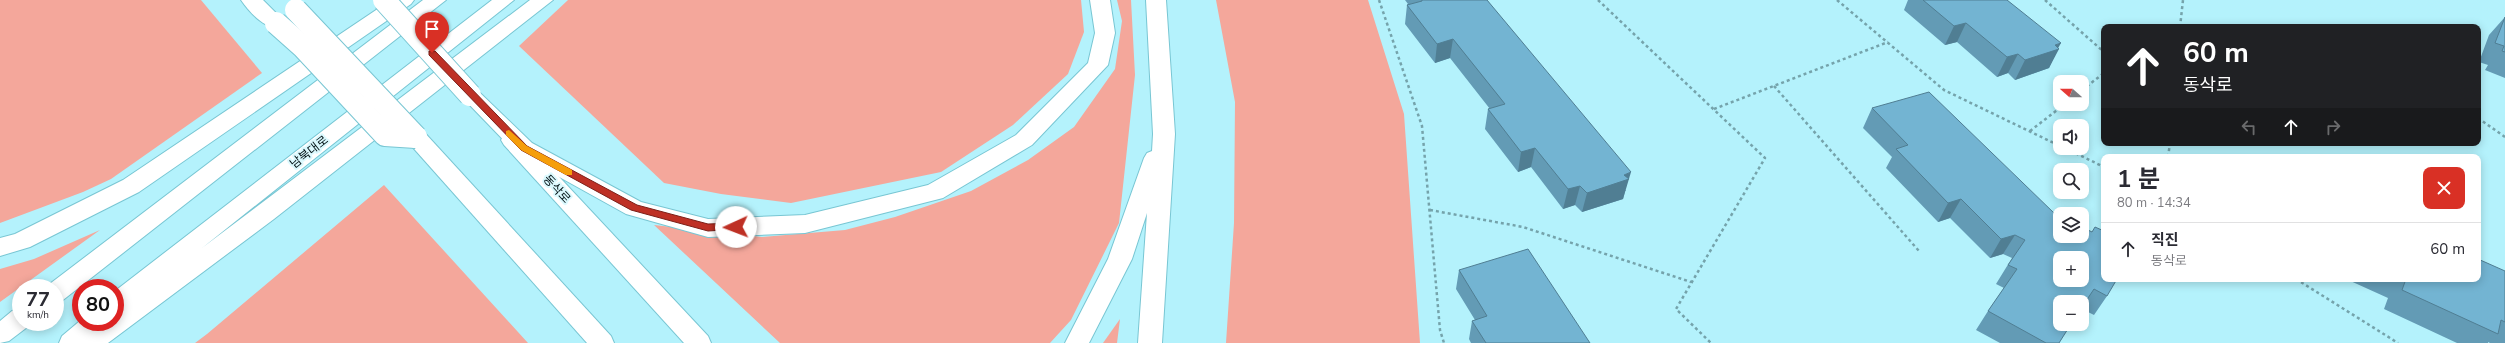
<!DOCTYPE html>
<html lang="ko">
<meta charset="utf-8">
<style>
body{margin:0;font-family:"Nunito Sans","Noto Sans KR",sans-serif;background:#f2f2f3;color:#2b2b33;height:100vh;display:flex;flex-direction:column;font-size:15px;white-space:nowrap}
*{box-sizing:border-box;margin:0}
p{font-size:13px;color:#7c7c81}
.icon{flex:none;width:22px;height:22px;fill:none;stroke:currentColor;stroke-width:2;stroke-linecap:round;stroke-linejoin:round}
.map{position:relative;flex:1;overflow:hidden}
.sheet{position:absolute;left:2101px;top:154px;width:380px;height:128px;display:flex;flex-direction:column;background:#fff;border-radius:8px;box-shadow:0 2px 10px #0003}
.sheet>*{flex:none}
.top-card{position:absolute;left:2101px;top:24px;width:380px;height:122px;border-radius:8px;box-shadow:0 2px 10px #0003;background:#202124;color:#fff;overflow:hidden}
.needle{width:26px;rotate:291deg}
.buttons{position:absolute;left:2053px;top:75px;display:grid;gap:8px}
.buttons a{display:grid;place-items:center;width:36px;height:36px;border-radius:8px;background:#fff;box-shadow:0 2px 10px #0003;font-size:20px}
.speed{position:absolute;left:12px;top:279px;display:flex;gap:8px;font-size:20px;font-weight:700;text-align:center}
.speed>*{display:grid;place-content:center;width:52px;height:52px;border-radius:50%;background:#fff;box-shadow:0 2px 10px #0003;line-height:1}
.speed small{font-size:10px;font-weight:400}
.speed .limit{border:6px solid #d22;background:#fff;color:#111}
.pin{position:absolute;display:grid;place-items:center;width:34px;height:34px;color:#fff;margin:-41px -17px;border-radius:50% 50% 50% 0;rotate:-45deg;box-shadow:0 0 4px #0007}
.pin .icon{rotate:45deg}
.me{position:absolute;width:44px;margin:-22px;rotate:268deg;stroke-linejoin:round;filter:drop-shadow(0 0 3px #0008)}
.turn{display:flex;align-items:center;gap:14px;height:84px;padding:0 16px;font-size:18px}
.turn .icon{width:52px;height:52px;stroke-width:2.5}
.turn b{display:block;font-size:28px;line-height:34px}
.lanes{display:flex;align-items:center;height:38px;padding:0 16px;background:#0003;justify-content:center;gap:20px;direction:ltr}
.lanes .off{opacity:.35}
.round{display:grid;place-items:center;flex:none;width:42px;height:42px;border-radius:8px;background:#f2f2f3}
.head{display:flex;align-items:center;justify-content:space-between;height:68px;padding:0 16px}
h1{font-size:24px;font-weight:700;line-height:30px}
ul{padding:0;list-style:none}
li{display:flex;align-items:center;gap:12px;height:52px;padding:0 16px;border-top:1px solid #e1e1e2}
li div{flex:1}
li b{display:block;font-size:15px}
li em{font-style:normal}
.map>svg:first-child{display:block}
</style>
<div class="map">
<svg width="2505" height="343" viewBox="0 0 2505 343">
<rect width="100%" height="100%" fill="#b4f2fc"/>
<g fill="#f4a79b">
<path d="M0,0h201l61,73 -151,106 -28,13 -83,31z"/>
<path d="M568,0h513l3,32 -16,42 -55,51 -72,47 -150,31 -70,-9 -57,-11 -145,-137z"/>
<path d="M1117,0h14l4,75 -16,148 -48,97 -21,23h-270l-126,-118 108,12 83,-7 50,-13 76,-26 57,-31 46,-33 41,-58 7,-48z"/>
<path d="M1216,0h152l36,114 16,229h-194l8,-120 1,-121z"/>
<path d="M384,185l144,158h-333l12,-9z"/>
<path d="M100,230l-100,72v-33l34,-10z"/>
<path d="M1120,319l-3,24h-14z"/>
</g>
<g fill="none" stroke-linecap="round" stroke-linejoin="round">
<g stroke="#78c6d3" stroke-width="2">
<g id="major">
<path d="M416,129l8,3 187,204 3,7h-27l-179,-201 -3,-5 3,-5z"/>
<path d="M512,132l8,3 188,201 3,7h-27l-180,-198 -3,-5 3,-5z"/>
</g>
</g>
<g stroke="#78c6d3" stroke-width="2">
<g id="highway">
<path d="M241,0h22l23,23 -3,4c-16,5 -33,-14 -42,-27z"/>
<path d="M391,0h23l-3,4 -272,188 -109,55 -30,9v-18l15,-4 108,-54z"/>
<path d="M423,0h23l-383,300 -8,2v-14h-9l1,-2z"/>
<path d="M492,0h22l-312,248 328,-248h23l-279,219 -166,124h-49l3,-7 19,-16v2h34v-31z"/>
<path d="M1090,0h20l5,33 -7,32 -76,80 -89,53 -138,35 -97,4 -82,-23 -110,-61 -56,-58 3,-5 7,-2 7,2 55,53 109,59 67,17 97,-4 123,-30 88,-50 72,-72 7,-30z"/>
<path d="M1146,0h20l9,134 -13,209h-24l9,-130 -15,46 -43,84h-24l43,-84 36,-101 3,-5 5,-2 1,-17z"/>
<path d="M21,308v14h10l-1,3 -21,16 -9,2v-22l12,-10z"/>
</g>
</g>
<g stroke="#75a3ab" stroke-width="2.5" stroke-dasharray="3 3" stroke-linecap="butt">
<path d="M1379,0l43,126 18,204 4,13"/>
<path d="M1598,0l167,158 -89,151 35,34"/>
<path d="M1837,0l107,90 116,56"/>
<path d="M2045,0l59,52"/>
<path d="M2180,27l3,-27"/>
<path d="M1774,86l145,165"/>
<path d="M2082,90l22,-17"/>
<path d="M1714,109l174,-67"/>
<path d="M2478,118l27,19"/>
<path d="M2030,131l35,-27"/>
<path d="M2065,148l39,19"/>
<path d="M2168,157l2,-14"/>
<path d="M1430,210l93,17 168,55"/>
<path d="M2296,279l102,64"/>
</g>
<use href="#major" fill="#fff" fill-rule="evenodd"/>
<use href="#highway" fill="#fff" fill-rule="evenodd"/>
<g stroke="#78c6d3" stroke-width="24" stroke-linecap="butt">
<g id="major-bridge">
<path d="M384,0l86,95"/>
<path d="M296,10l120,127"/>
<path d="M276,23l27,24 82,88 31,2"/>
</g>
</g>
<use href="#major-bridge" stroke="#fff" stroke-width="22"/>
</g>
<g fill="#639bb5">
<path d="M1405,0h82l139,191h-1l-2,8 -41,13 -7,-7 -12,4 -32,-42 -13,5 -33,-43 3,-20h2l-40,-51 -15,5 -30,-39 2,-19 1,-1z"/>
<path d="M1908,0h99l51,48 -9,20 -34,12 -7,-7 -11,4 -40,-35 -12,3 -41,-35z"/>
<path d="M2505,17v61l-20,-8 3,-5 -9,-3 10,-27z"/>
<path d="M1872,108l235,188 -13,19 -12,-6v-7l-23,41h-59l-24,-13 12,-19 16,-23 -8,-4 16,-26 -9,-4 -13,4 -40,-40 -12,4 -52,-54 6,-11 -29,-29z"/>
<path d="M1459,270l131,73h-119l-2,-4 3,-18 3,-1 -19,-31z"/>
<path d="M2505,271v72h-15l-2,-1v1h-31l-73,-34 4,-11 -42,-19h132z"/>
</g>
<g fill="#507e93">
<path d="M1966,23l-9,19 -12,3 9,-19z"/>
<path d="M1453,39l-3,19 -15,5 2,-19z"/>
<path d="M2061,43l-4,7 2,-1 -10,19 -34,12 10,-20 30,-15z"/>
<path d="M2018,54l-10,19 -11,4 10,-20z"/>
<path d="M1535,148l-4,19 -13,5 3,-20z"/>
<path d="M1631,172l-8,27 -41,13 5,-19 37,-18z"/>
<path d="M1580,186l-5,19 -12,4 5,-20z"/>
<path d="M1961,199l-11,19 -12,4 10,-19z"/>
<path d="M2015,235l-12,19 -13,4 11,-19z"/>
</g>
<g fill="#73b4d2" stroke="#507e93" fill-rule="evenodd">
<path d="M1422,0h65l144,172 -7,3 5,4 -42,14 -7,-7 -12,3 -33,-41 -14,4 -33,-43 17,-5 -52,-65 -16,5 -30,-39 15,-4z"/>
<path d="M1923,0h84l54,43 -6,2 4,4 -34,11 -7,-6 -11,3 -41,-34 -12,3z"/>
<path d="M2505,17v35l-3,-1 2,-5 -9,-3z"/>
<path d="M1929,92l125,121 6,3v20h22v-9l10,5 3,-5 9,4v48h13l-10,17 -13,-7 -12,18v-5h-22v22h11l-12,19h-13l-58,-32 29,-42 -9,-4 17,-25 -10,-5 -14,4 -40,-40 -13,4 -52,-54 12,-4 -36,-37zM2060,258h22v22h-22z"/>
<path d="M1528,249l62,94h-104l-14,-22 15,-5 -28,-46z"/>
<path d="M2478,259l27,12v51l-4,-2 -3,14 -96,-44 4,-11h72z"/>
</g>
<path fill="#be3025" stroke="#7c1f18" d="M429,51h6l92,95 110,59 71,19 28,-1 3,1v5l-31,2 -77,-21 -110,-60 -92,-95z"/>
<path fill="#f59e0b" d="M509,130l18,16 45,24v5h-6l-45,-25 -15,-15v-4z"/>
<g text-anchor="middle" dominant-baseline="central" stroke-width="4" stroke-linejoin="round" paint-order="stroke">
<g font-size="12" fill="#001013" stroke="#dbf9fe">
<text transform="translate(309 152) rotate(-38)">남북대로</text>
<text transform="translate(557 189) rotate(47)">동삭로</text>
</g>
</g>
</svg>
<div class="buttons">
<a><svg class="needle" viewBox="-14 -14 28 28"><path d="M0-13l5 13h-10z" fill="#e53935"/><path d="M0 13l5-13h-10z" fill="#7c7c81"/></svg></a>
<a><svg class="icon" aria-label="sound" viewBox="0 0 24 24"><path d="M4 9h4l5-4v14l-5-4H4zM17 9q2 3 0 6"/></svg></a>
<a><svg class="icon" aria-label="search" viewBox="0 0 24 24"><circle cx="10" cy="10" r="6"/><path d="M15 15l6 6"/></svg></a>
<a><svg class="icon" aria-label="layers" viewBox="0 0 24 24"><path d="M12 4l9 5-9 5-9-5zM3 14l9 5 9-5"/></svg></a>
<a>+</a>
<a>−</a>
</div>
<div class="speed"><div>77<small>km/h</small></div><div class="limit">80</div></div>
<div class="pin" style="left:432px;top:53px;background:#d93025"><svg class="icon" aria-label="arrive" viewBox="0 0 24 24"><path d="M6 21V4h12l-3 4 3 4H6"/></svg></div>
<svg class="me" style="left:736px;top:227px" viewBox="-20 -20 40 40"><circle r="19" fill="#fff"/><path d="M0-13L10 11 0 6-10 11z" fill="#be3025"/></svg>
<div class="top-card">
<div class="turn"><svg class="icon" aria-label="ahead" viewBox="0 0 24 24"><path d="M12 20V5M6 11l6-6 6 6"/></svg><div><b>60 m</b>동삭로</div></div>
<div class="lanes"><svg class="icon off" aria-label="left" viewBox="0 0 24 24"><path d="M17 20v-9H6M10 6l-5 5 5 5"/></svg><svg class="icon" aria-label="ahead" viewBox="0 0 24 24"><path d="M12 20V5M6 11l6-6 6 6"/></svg><svg class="icon off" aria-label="right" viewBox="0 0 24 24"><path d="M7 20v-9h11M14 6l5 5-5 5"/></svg></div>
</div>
<section class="sheet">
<div class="head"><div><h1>1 분</h1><p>80 m · 14:34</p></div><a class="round" style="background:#d93025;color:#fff"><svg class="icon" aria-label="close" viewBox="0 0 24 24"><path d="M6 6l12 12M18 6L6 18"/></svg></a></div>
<ul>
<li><svg class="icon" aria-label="ahead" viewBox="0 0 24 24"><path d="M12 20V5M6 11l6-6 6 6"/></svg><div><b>직진</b><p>동삭로</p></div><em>60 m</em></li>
</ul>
</section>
</div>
